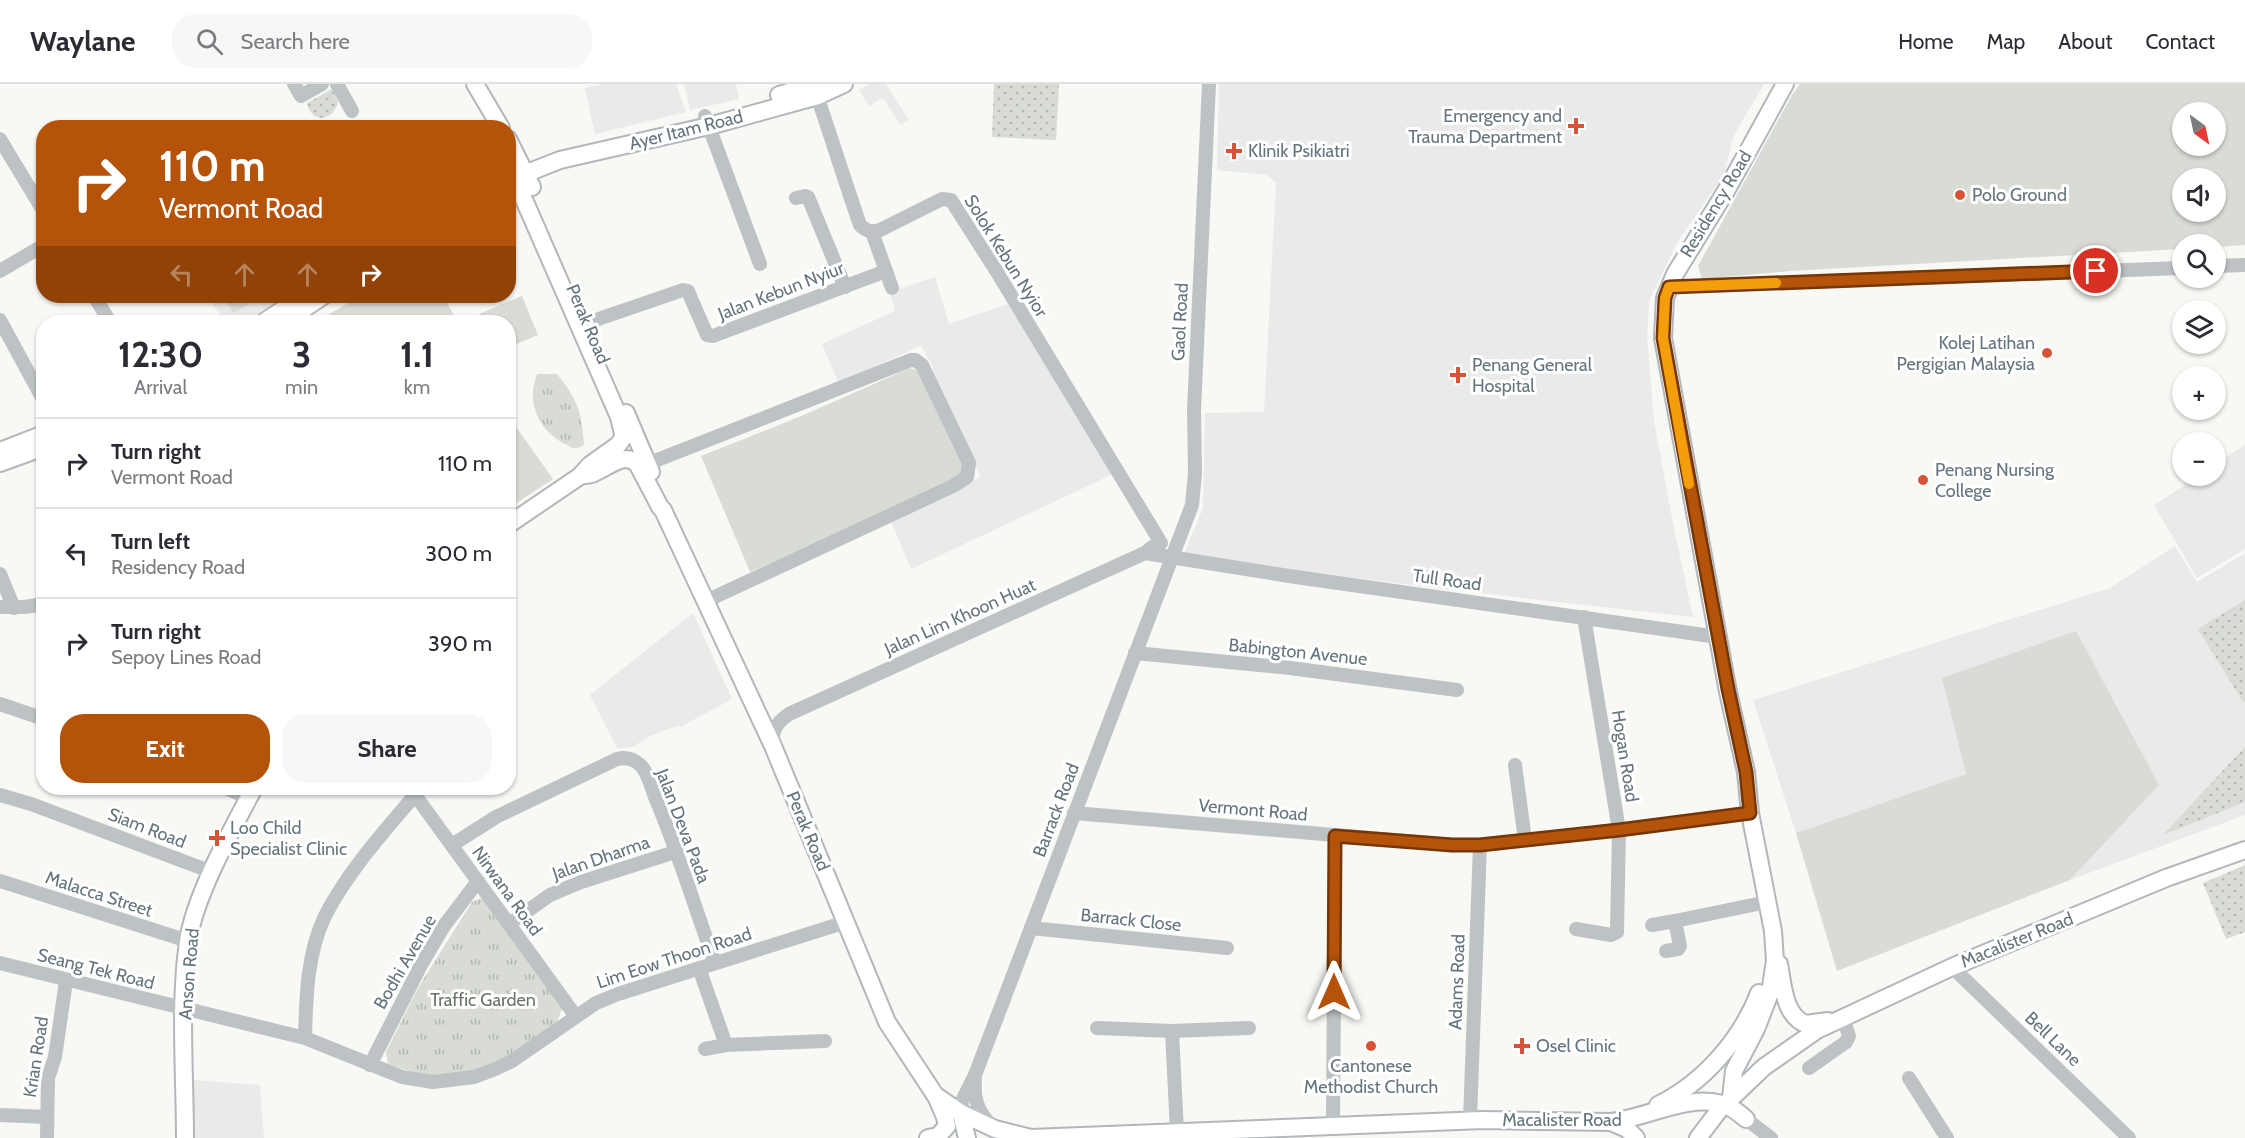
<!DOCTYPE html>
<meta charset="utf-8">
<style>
body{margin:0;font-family:Cabin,sans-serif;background:#f7f7f7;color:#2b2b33;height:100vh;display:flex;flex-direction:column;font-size:22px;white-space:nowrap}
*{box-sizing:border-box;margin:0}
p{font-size:20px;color:#7c7c81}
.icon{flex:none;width:33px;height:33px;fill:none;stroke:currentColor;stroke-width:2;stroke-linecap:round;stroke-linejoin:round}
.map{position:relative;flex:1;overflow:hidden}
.panel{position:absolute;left:36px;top:231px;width:480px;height:480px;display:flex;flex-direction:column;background:#fff;border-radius:24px;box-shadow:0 2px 4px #0004}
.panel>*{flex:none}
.hud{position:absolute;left:36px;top:36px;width:480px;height:183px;border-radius:24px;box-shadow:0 2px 4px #0004;background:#b45309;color:#fff;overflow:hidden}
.needle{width:39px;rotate:147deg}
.controls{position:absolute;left:2172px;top:18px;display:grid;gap:12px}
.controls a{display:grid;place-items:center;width:54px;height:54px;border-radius:50%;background:#fff;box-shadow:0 2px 4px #0004;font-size:30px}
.pin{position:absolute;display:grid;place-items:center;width:51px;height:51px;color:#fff;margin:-26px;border:3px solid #fff;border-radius:50%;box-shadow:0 2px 6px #0007}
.me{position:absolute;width:66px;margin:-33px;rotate:0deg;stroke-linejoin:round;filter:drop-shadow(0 0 4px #0008)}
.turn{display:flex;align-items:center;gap:21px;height:126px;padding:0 24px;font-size:27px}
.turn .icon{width:78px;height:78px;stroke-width:2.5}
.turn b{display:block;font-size:42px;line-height:51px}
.lanes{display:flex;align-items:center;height:57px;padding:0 24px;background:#0003;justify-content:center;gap:30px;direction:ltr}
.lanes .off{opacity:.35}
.eta{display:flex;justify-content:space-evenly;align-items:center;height:102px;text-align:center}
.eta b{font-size:36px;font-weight:700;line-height:42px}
.action{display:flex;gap:12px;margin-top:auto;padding:12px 24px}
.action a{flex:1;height:69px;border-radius:24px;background:#b45309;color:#fff;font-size:24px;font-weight:700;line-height:69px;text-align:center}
.action a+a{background:#f7f7f7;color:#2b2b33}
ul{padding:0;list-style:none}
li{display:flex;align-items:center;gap:18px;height:90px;padding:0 24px;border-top:2px solid #e1e1e2}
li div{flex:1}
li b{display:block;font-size:22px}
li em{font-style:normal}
header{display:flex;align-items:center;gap:36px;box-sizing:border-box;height:84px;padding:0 30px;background:#fff;border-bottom:2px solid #e1e1e2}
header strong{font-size:28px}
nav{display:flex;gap:33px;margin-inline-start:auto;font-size:21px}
.search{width:420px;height:54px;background:#f7f7f7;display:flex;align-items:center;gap:15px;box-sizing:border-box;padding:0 21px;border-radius:24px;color:#7c7c81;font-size:22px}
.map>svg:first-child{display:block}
</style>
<header>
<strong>Waylane</strong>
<div class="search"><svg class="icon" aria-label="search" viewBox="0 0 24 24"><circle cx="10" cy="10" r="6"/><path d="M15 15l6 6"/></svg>Search here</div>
<nav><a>Home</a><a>Map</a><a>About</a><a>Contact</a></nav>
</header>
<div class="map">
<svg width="2245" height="1054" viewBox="0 0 2245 1054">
<defs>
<pattern id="grass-dots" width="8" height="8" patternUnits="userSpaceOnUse" patternTransform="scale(1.5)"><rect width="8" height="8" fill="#d8dcd5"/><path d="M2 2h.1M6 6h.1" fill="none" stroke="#b3b7b2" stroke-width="1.8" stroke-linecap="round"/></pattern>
<pattern id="park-tufts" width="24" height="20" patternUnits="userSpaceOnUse" patternTransform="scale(1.5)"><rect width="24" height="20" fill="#d8dcd5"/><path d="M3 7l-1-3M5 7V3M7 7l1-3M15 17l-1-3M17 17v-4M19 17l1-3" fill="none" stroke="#b3b7b2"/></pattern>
</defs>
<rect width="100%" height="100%" fill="#f8f8f5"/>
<g fill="#e9eae9">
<path d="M603,0h73l10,28 -91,22 -10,-46z"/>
<path d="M684,0h52l3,15 -49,11z"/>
<path d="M870,0h16l23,36 -8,5 -18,-27 -14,8 -10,-16z"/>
<path d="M1219,0h545l-30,51 -10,40 -46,66 -29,60 -2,36 7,84 19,103 20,93 -242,-27 -268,-34 20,-48 2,-95 59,-1 12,-229 -9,-8 -50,-5z"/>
<path d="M935,193l14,47 63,-21 101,171 -202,95 -21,-50 91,-42 -49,-104 1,-6 -12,-22 -82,39 -17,-40 73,-33 -5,-19z"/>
<path d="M207,212h78l-40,26h-20z"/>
<path d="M2245,361v104l-48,29 -43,-73 45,-29h17v-12z"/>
<path d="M2175,462l22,36 48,-29v262l-175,65 89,-95 -193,-11 -170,59 -43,-133 357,-112z"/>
<path d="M693,529l39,86 -52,28 -1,-2 -31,12 -15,10 -16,1 -27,-53z"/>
<path d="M193,996l67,5 4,53h-71z"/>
</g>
<g fill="url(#grass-dots)">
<path d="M994,0h65l-3,56 -64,-3z"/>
<path d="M332,5l6,13c-5,19 -26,23 -31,1z"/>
<path d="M2245,516v101l-2,1 -45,-73z"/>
<path d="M2245,663v55l-82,33z"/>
<path d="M2245,781v67l-19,7 -23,-56z"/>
</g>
<g fill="url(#park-tufts)">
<path d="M537,290h20c20,24 25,39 27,71 -3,1 -5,3 -8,3 -3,1 -7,-2 -9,-3 -19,-9 -33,-26 -34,-48 -1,-8 2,-15 4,-23z"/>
<path d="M484,813l75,105 3,7 -5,13 -39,29 -42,20 -48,5 -35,-10 -5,-3 -2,-11 32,-64 54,-86z"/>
</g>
<g fill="#d8dcd5" fill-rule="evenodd">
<path d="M1800,0h445v161l-29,2v-3h-34v5l-391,22 -89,8 -4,-13 94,-171zM2182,28h34v34h-34zM2182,94h34v34h-34z"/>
<path d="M223,212h40l-30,17z"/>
<path d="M359,212h85l13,26h-140z"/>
<path d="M522,212l16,39 -29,12 -1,-25h-26l-3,-8z"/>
<path d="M910,284l9,3 45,91 -4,13 -6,6 -204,91 -49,-116 98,-39z"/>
<path d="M509,333l44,62 -44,29h-1z"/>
<path d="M2076,547l83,154 -89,95 -233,91 -41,-138 170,-59 -24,-96z"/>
</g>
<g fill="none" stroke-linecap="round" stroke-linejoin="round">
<g stroke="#b1b7ba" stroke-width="20">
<g id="major">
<path d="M475,0l26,44"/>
<path d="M779,11l37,-11"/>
<path d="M508,55l24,48"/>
<path d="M508,79l111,254 4,16v5l-5,7 -28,20 -10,11 -72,49"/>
<path d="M517,93l43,-17 149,-34 109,-30 26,-12"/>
<path d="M264,238l39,-26"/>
<path d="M284,238l39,-26"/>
<path d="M626,329l25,59"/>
<path d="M0,367l44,-17"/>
<path d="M0,379l44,-16"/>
<path d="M580,392c4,-1 10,-1 14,-3 15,-6 31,-23 44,-8l22,42 3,3 110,236 114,276 48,73 26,18 34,16 36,9 452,-18 128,2c35,-4 76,-28 111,-18 10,3 17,9 24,15"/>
<path d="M1779,880c4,21 5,52 27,60l22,-3"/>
<path d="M1731,1014l3,-27 22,-42 14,-36 5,-32 -2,-30 -23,-118 -4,-41 -18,-80 -65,-354 2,-40 10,-24 51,-83 59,-107"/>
<path d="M1658,1021c45,-22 83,-65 101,-112"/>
<path d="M961,1029l6,25"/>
<path d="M1611,1038l16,7 9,9"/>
<path d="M185,1054c0,-62 -6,-135 3,-196 6,-45 44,-113 66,-154"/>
<path d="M928,1054l10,-2 9,-10 -2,-9 -9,-21"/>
<path d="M1698,1054l22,-29 44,-42 53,-37 135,-63 214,-89 79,-28"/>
</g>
</g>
<g stroke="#bdc2c5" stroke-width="14">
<path d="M294,0l7,12 21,-12"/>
<path d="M337,0l15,27"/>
<path d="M814,3c16,46 30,92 46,138 7,7 12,7 20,5l62,-31 9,1 46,72 164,271"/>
<path d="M705,32l55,148"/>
<path d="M0,55l44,73"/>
<path d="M796,114l9,-2 3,1 37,90"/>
<path d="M872,148l20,56"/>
<path d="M2216,182l29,-1"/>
<path d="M0,187l44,-26"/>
<path d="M1669,203l513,-19"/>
<path d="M94,212l16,26"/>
<path d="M0,236l44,81"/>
<path d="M578,242l105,-36 5,1 2,5 17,39 6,1 173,-65"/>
<path d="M647,380l264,-104h4l7,5 47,98 -2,14 -14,9 -247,115"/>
<path d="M1145,469l144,23 429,61"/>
<path d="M0,490l14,34"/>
<path d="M0,523h24l20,-3"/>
<path d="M1135,569l155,15 167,22"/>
<path d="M0,620l44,15"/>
<path d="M773,662c-1,-16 3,-23 16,-32l356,-161 7,-6"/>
<path d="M1515,681l10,75"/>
<path d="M226,704l23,10"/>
<path d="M410,704l165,227"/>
<path d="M0,711l31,9 181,68"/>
<path d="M1074,729l378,32h28l139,-15 131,-17"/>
<path d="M452,761l44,-28 121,-58c8,-2 15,-1 22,5 9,7 12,23 16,33 23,54 40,111 60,166"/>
<path d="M0,797l188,60"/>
<path d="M509,840l41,-29 31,-13 97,-31"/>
<path d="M1652,841l23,-4"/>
<path d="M1031,844l196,20"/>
<path d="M1576,845l35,6 6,-3 2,-102 -35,-213"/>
<path d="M1666,867l12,-2 2,-3 -5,-25 92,-19"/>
<path d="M0,879l305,75 97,39 31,5 41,-5 19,-7 19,-9 84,-58 22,-9 228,-72"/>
<path d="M1952,883l177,171"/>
<path d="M699,884l27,77"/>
<path d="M1097,944l75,3 77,-3"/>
<path d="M1172,947l5,101"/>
<path d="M305,954c1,-40 2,-85 20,-122 23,-45 58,-83 90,-121"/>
<path d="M705,965l21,-4 99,-4"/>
<path d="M370,981l51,-100 23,-39 34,-45"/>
<path d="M1809,984l37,-26 3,-6 -6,-19"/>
<path d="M1909,994l38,60"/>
<path d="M975,996c-2,20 4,33 18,47"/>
<path d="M961,1029l1,-12 13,-26 217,-570 3,-32 -1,-63 15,-326"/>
<path d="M0,1031l47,2"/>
<path d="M1746,1035l25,19"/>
<path d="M1470,1036l10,-275"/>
<path d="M1333,1042l2,-290"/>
<path d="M47,1054l1,-60 7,-21 11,-76"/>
</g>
<use href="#major" stroke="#fff" stroke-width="16"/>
</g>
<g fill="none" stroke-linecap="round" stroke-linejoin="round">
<g stroke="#753606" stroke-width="15">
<path id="route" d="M1334,908l1,-156 117,9h28l139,-15 131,-17 -4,-41 -18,-83 -65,-351 2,-40 4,-11 427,-16"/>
</g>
<use href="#route" stroke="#b45309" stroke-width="10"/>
<path stroke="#f59e0b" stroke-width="10" d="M1689,400l-26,-146 2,-40 4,-11 107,-4"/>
</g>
<g fill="#d85235" stroke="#fff" stroke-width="2">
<path d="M1573 33h6v6h6v6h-6v6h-6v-6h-6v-6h6z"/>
<path d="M1231 58h6v6h6v6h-6v6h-6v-6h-6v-6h6z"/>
<circle cx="1960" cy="111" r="6"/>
<circle cx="2047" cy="269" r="6"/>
<path d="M1455 282h6v6h6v6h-6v6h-6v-6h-6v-6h6z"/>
<circle cx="1923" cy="396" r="6"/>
<path d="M214 745h6v6h6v6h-6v6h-6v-6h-6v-6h6z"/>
<circle cx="1371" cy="962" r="6"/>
<path d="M1519 953h6v6h6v6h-6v6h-6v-6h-6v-6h6z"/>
</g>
<g text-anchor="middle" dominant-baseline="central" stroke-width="6" stroke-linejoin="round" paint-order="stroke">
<g font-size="18" fill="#65757e" stroke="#fff" text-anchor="start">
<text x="1562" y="32" text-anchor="end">Emergency and<tspan x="1562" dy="21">Trauma Department</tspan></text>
<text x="1248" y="67">Klinik Psikiatri</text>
<text x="1972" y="111">Polo Ground</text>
<text x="2035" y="259" text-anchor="end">Kolej Latihan<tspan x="2035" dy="21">Pergigian Malaysia</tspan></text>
<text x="1472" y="281">Penang General<tspan x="1472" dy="21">Hospital</tspan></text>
<text x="1935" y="386">Penang Nursing<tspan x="1935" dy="21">College</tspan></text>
<text x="230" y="744">Loo Child<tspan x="230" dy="21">Specialist Clinic</tspan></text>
<text x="1536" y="962">Osel Clinic</text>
<text x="1371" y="982" text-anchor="middle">Cantonese<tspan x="1371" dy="21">Methodist Church</tspan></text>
</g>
<g font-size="18" fill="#65757e" stroke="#fff">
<text transform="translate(686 46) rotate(-14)">Ayer Itam Road</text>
<text transform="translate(1716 120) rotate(-59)">Residency Road</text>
<text transform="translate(1006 172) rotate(58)">Solok Kebun Nyior</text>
<text transform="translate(781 207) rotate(-21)">Jalan Kebun Nyiur</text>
<text transform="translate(1180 238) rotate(-87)">Gaol Road</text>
<text transform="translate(588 240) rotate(67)">Perak Road</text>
<text transform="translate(1447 496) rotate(8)">Tull Road</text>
<text transform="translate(960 533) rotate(-24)">Jalan Lim Khoon Huat</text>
<text transform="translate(1298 568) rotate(6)">Babington Avenue</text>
<text transform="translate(1625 672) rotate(81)">Hogan Road</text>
<text transform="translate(1056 726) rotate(-69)">Barrack Road</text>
<text transform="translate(1253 726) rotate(5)">Vermont Road</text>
<text transform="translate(683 742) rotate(69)">Jalan Deva Pada</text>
<text transform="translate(147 744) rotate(21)">Siam Road</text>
<text transform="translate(808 747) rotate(67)">Perak Road</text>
<text transform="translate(601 774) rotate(-19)">Jalan Dharma</text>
<text transform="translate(507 807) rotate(54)">Nirwana Road</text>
<text transform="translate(99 810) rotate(18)">Malacca Street</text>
<text transform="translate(1131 836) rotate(6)">Barrack Close</text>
<text transform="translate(2017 856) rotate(-22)">Macalister Road</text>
<text transform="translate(674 874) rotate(-18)">Lim Eow Thoon Road</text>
<text transform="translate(405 878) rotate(-60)">Bodhi Avenue</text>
<text transform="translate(96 885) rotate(14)">Seang Tek Road</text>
<text transform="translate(189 890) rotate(-85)">Anson Road</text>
<text transform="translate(1457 898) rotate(-88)">Adams Road</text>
<text transform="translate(2053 955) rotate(44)">Bell Lane</text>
<text transform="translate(36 973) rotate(-81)">Krian Road</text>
<text x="1562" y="1036">Macalister Road</text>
</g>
<g font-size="18" fill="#677763" stroke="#fff">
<text x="483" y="916">Traffic Garden</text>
</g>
</g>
</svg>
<div class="controls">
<a><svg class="needle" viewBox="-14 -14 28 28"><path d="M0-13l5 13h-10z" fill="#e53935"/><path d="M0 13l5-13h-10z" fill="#7c7c81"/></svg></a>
<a><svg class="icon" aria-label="sound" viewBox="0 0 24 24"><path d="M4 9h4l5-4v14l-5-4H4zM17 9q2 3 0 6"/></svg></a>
<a><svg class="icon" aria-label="search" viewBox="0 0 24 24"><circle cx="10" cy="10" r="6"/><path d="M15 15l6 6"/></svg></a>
<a><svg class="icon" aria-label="layers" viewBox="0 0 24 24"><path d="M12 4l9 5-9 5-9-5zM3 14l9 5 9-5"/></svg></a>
<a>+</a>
<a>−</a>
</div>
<div class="pin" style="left:2096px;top:187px;background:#d93025"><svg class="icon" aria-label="arrive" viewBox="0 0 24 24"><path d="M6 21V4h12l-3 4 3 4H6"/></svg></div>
<svg class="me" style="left:1334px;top:908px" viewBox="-20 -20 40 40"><path d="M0-17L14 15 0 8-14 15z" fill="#b45309" stroke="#fff" stroke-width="4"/></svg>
<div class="hud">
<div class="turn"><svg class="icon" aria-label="right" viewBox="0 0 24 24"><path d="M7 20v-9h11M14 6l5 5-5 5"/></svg><div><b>110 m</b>Vermont Road</div></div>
<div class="lanes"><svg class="icon off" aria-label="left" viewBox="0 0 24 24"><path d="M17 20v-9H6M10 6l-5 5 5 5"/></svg><svg class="icon off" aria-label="ahead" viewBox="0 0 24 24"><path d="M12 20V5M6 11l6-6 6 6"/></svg><svg class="icon off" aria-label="ahead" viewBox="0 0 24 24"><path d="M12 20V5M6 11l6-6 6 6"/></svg><svg class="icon" aria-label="right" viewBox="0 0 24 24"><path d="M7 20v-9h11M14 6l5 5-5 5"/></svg></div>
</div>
<section class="panel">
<div class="eta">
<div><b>12:30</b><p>Arrival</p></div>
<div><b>3</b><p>min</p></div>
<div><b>1.1</b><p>km</p></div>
</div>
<ul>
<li><svg class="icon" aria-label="right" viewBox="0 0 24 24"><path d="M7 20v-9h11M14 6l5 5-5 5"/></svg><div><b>Turn right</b><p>Vermont Road</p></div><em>110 m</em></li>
<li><svg class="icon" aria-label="left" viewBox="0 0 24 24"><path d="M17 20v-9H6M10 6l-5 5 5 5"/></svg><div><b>Turn left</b><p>Residency Road</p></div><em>300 m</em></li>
<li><svg class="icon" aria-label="right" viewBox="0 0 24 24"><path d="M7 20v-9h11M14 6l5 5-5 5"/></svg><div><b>Turn right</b><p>Sepoy Lines Road</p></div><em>390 m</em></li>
</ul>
<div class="action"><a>Exit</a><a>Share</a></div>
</section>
</div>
